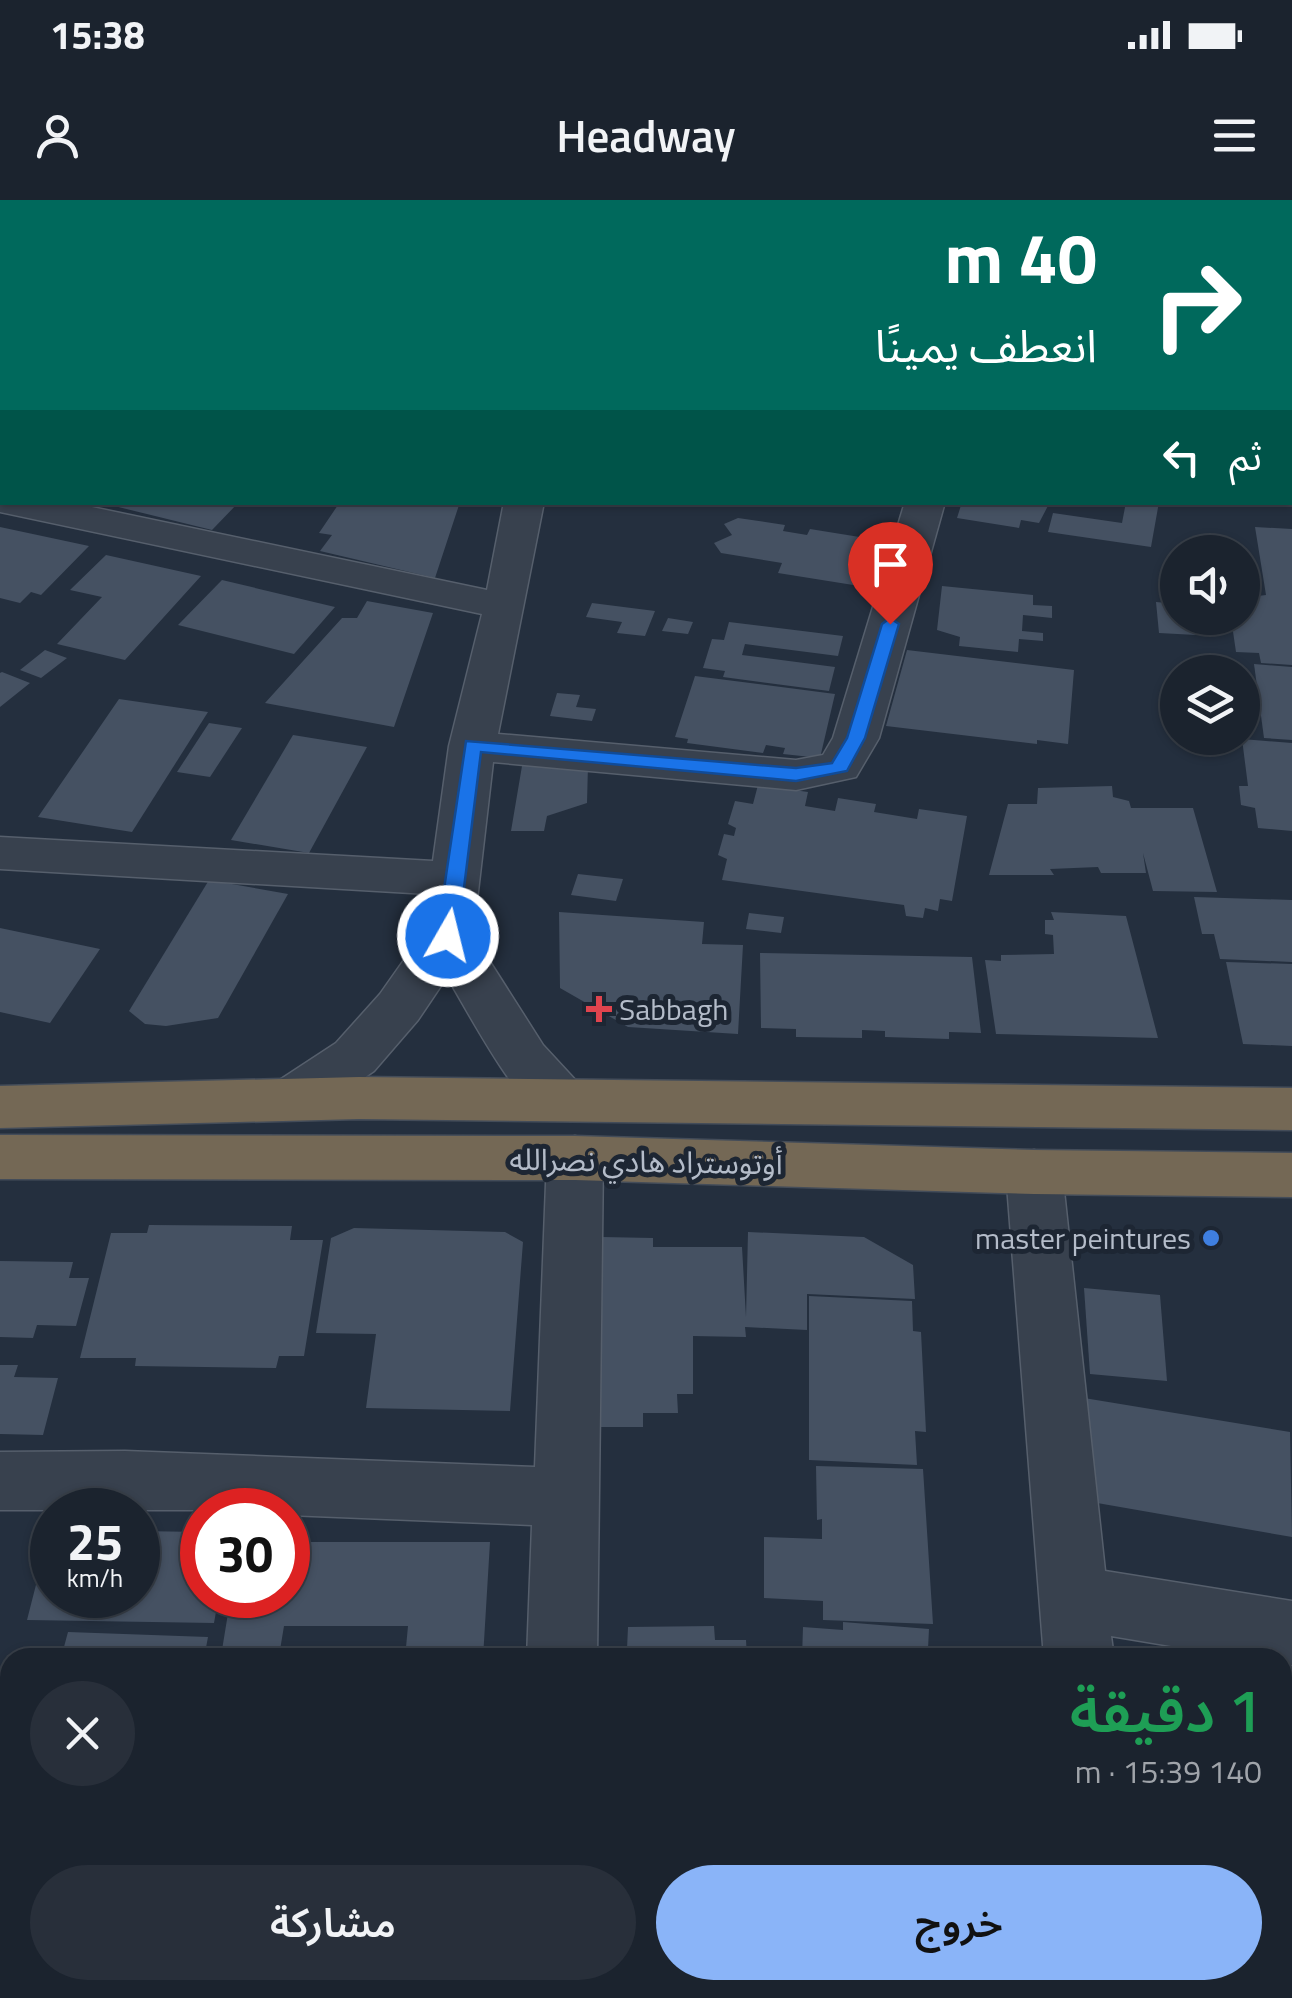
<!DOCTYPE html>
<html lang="ar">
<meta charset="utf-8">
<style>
body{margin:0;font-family:"Titillium Web","Noto Sans Arabic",sans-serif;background:#282f3a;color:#f1f3f6;direction:rtl;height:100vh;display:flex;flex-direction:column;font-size:38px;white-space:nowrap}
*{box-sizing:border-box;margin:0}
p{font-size:32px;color:#a0a4aa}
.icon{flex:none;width:55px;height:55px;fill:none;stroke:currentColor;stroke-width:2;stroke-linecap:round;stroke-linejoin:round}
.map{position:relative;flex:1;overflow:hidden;direction:ltr}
.drawer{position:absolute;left:0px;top:1448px;width:1292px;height:352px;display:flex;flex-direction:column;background:#1b232e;border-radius:30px 30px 0 0;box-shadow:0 2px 8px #0004,0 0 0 2px #39404a;direction:rtl}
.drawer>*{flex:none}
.top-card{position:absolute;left:0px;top:0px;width:1292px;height:305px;box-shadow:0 2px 8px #0004,0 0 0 2px #39404a;direction:rtl;background:#00695c;color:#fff;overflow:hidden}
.tools{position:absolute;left:1160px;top:335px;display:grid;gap:20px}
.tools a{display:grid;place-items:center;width:100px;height:100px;border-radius:50%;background:#1b232e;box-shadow:0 2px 8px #0004,0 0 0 2px #39404a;font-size:50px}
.speed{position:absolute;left:30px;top:1288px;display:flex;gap:20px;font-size:50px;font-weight:700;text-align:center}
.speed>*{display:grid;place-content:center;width:130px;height:130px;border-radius:50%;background:#1b232e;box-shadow:0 2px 8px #0004,0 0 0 2px #39404a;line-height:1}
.speed small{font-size:25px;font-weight:400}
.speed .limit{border:15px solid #d22;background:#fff;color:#111}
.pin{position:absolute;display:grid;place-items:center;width:85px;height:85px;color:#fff;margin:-102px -42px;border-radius:50% 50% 50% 0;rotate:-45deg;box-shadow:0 0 10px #0007}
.pin .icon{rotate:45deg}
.me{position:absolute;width:110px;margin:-55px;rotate:8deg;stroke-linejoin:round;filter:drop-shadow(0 0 8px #0008)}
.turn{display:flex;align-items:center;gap:35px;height:210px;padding:0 30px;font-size:45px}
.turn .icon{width:130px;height:130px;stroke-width:2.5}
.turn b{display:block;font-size:70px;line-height:85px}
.then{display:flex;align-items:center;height:95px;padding:0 30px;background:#0003;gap:20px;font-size:38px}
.round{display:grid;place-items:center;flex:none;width:105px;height:105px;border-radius:52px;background:#282f3a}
.head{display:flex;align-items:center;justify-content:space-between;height:170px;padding:0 30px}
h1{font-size:60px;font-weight:600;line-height:75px;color:#1e9e55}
.primary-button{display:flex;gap:20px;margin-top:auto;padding:20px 30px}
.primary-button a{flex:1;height:115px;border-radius:60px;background:#8ab4f8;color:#111;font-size:40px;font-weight:600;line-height:115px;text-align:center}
.primary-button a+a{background:#282f3a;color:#f1f3f6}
.status{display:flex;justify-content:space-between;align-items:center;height:70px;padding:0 50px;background:#1b232e;direction:ltr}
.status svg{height:28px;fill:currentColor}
header{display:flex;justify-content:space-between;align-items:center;height:130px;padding:0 30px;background:#1b232e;font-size:45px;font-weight:600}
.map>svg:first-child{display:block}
</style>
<div class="status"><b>15:38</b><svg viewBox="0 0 49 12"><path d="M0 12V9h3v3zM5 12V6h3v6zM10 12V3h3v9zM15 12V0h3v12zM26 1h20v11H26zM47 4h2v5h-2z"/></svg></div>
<header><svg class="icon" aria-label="menu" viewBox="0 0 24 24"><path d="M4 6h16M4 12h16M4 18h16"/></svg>Headway<svg class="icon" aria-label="person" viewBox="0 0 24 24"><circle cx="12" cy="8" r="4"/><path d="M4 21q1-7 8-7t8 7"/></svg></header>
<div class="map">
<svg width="1292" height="1798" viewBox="0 0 1292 1798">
<rect width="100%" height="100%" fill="#242f3e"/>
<g fill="#455162">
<path d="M98,302h141l-27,28z"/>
<path d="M340,302h120l-25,76 -115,-27 12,-16 -13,-2z"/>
<path d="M962,302h88l-11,21 -18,-3 -2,8 -62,-10z"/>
<path d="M1126,302h33l-8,45 -103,-15 5,-19 69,10z"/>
<path d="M738,318l47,7 -2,6 24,4 3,-6 62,10 -3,8 17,2 -14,39 -94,-15 4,-10 -61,-10 -7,-10 18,-8 -8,-11z"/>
<path d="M0,327l89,19 -48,49 -10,-3 -11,11 -20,-5z"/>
<path d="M1255,327l37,2v136l-31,-2 -2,-10 -23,-1 -5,-34h11v-20l24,-3z"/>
<path d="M106,355l95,21 -76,84 -68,-16 45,-47 -32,-7z"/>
<path d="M222,380l113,27 -41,47 -116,-29z"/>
<path d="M1159,381l19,1v19l-17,-1z"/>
<path d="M942,386l91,9v10l19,1v12l-29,-3 -1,16 21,2v8l-24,-2 -1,13 -59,-6 1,-9 -23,-7z"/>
<path d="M367,401l66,12 -39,114 -129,-24 77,-85h15z"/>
<path d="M1156,402l22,2v14h16l2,17 -37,-2z"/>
<path d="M592,403l63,8 -10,25 -28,-3 5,-11 -36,-5z"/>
<path d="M668,418l25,4 -5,12 -26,-3z"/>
<path d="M729,422l114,14 -5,20 -93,-12 -3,11 93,12 -6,24 -106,-14 2,-6 -22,-3 9,-29 12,1z"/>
<path d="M45,450l22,8 -26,20 -21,-8z"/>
<path d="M907,450l167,20 -6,74 -31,-4v4l-151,-18z"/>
<path d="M1254,464l38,3v73l-28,-2z"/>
<path d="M2,472l28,11 -30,24v-34z"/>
<path d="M695,476l140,18 -15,64 -37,-4 2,-6 -19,-3 -3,8 -76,-10 1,-4 -13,-2z"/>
<path d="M557,493l23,2 -4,12 20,2 -4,12 -42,-5z"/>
<path d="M119,499l89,13 -76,120 -94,-15z"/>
<path d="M209,523l33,5 -32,49 -33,-5z"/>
<path d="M293,535l74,12 -58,106 -78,-13z"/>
<path d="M1242,539l50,4v88l-34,-3 -3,-20 -14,-3 -2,-19h9z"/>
<path d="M588,565l-1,38 -40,13 -3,15h-33l11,-65z"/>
<path d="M758,585l50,7 -3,14 30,5 3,-13 38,6 -2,8 43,7 2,-10 48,7 -15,85 -12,-2 -2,12 -13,-3 -2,10 -17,-2 -2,-11 -182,-25 5,-21 -9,-4 6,-21 10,2 2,-8 -8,-4 7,-23 18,3z"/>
<path d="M1112,586l1,11 16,4 2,7h62l24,84 -64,-1 -10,-38 3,20h-45l-3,-6 -48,2 4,6h-65l19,-71h29l1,-16z"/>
<path d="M578,674l45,5 -7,22 -45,-6z"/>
<path d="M209,680l79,14 -70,124 -52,8 -21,-2 -16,-13z"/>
<path d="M1194,697l98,3v62l-72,-3 -6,-25h-12z"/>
<path d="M559,712l145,10 -2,22 41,1 -5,89 -110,-7 -68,-39z"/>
<path d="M1051,712l75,4 32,122 -162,-4 -11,-74 16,1v-6l53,-1 -1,-19 -8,-1v-14h9z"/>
<path d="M749,713l35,4 -3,16 -35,-4z"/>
<path d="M0,728l100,21 -50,74 -50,-11z"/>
<path d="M760,753l212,4 9,76 -32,-1v7l-64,-2v-6l-23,-1v8l-66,-1v-8l-35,-1z"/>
<path d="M1226,762l66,2v82l-49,-2z"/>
<path d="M149,1025l143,1 -2,14h33l-19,116h-25l-3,12 -141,-2 1,-8h-56l31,-125h36z"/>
<path d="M354,1028l151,4 18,10 -13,169 -144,-3 10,-74 -60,-1 15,-95z"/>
<path d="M748,1032l116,5 49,28 2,34 -108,-5v36l-62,-3 1,10 -53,-1v58h-16l1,19h-35v14h-43l1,-24 -10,-1 11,-165 51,1v9h89l4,70z"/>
<path d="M0,1061l73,1 -4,16h20l-13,48 -39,-1 -4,13 -33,-1z"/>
<path d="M1084,1088l76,7 7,86 -77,-7z"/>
<path d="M809,1096l103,5 1,30 8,1 5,100 -11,-1 2,34 -108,-5z"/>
<path d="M0,1165h18l-4,12 44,1 -15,57 -43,-1z"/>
<path d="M1084,1198l206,34 2,105 -212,-37z"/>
<path d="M816,1266l107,3 10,155 -110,-4v-19l-59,-3v-61l58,2v-20l-5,1z"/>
<path d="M51,1326l1,69h86v-64l64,1v63h17l-5,28 -187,-3z"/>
<path d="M288,1342h202l-7,116h-78l3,-32h-124l-4,24h-58l9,-55h57z"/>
<path d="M843,1422l86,7 -1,20 20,2v7h-146l1,-31 40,3z"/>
<path d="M714,1426l1,14h31l1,18h-163v-9h43l1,-22z"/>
<path d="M68,1432l140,5 -4,21h-143z"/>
<path d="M1282,1479l10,1v171l-10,-1z"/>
<path d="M10,1663v96h-10v-63z"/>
<path d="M1282,1683l10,2v113h-120v-8h110z"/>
<path d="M312,1790h150l-1,8h-151z"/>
<rect x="583" y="1790" width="135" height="8"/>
<path d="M775,1790h88l1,8h-89z"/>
<path d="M966,1790h41v8h-40z"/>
</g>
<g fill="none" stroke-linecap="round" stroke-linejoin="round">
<g stroke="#565f6c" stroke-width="3">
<g id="minor">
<path d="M949,0h53l1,2h-52z"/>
<rect x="0" y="7" width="2" height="20"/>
<rect x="1290" y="28" width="2" height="20"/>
<path d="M2,133v22l-2,1v-22z"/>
<path d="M0,292l2,10h66l419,88 17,-88h40l-46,232 298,26 27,-5 10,-17 72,-236h40l-66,236 -23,39 -60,13 -303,-28 -20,173 70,110 37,40 9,15 -9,15c-13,4 -25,8 -38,0 -30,-19 -75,-105 -95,-138l-29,43 -44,51 -61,42 -19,6 -19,-6 -8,-15 8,-15 61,-40 44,-49 43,-61 5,-39 -428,-25v-32l433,24 16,-115 33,-132 -482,-102z"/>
<path d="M575,936l20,6 8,16 -6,500h-70l5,-133 -244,-10v-5h-288v-58l125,-1 410,16 12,-309 8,-16z"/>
<path d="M1034,950l20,6 8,16 43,399 187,30v64l-10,-1v-6h-39l-132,-22 3,22h-70l-38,-486 8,-16z"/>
<rect x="514" y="1790" width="78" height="8"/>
<path d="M1076,1790h78l1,8h-78z"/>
</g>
</g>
<g stroke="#434c59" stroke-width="3">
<g id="highway">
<path d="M359,877l933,11v42l-933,-11 -359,9v-42z"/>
<path d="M0,935l575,1 459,14 258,3v44l-258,-3 -459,-14 -575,-1z"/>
</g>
</g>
<use href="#minor" fill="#38414e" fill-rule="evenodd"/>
<use href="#highway" fill="#746855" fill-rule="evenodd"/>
</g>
<path fill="#1a73e8" stroke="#114b97" stroke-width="2.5" d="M890,418l9,6 -34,114 -18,33 -51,10 -315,-29 -23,184 -3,5h-15l-3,-5 29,-195 330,27 36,-5 15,-25 35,-114z"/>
<path fill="#e0444e" stroke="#1d2633" stroke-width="4" d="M594 794h10v10h10v10h-10v10h-10v-10h-10v-10h10z"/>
<circle fill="#3f7fe0" stroke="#1d2633" stroke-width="4" cx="1211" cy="1038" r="10"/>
<g text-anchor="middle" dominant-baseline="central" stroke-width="10" stroke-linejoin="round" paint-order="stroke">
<g font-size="30" fill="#b4bcc9" stroke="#1d2633" text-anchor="start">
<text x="619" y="809">Sabbagh</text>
<text x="1191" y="1038" text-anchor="end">master peintures</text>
</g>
<g font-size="30" fill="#b4bcc9" stroke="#1d2633">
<text transform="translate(646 961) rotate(1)">أوتوستراد هادي نصرالله</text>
</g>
</g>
</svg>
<div class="tools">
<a><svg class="icon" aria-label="sound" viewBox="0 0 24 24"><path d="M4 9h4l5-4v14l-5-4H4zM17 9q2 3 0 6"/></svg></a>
<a><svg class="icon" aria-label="layers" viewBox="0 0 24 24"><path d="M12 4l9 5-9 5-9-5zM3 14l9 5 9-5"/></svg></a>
</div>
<div class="speed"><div>25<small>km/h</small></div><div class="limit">30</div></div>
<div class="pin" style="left:890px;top:424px;background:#d93025"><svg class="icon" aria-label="arrive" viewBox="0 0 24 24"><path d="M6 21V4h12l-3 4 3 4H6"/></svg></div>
<svg class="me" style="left:448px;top:736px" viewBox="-20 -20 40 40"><circle r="17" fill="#1a73e8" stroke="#fff" stroke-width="3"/><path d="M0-11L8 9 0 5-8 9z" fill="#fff"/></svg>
<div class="top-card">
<div class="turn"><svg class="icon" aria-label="right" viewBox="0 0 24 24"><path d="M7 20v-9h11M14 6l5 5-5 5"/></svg><div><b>40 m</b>انعطف يمينًا</div></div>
<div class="then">ثم<svg class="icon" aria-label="left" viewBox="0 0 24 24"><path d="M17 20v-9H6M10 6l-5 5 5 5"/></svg></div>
</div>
<section class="drawer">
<div class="head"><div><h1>1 دقيقة</h1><p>140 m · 15:39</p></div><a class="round"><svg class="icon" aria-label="close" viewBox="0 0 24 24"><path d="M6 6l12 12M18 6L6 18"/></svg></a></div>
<div class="primary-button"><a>خروج</a><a>مشاركة</a></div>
</section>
</div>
